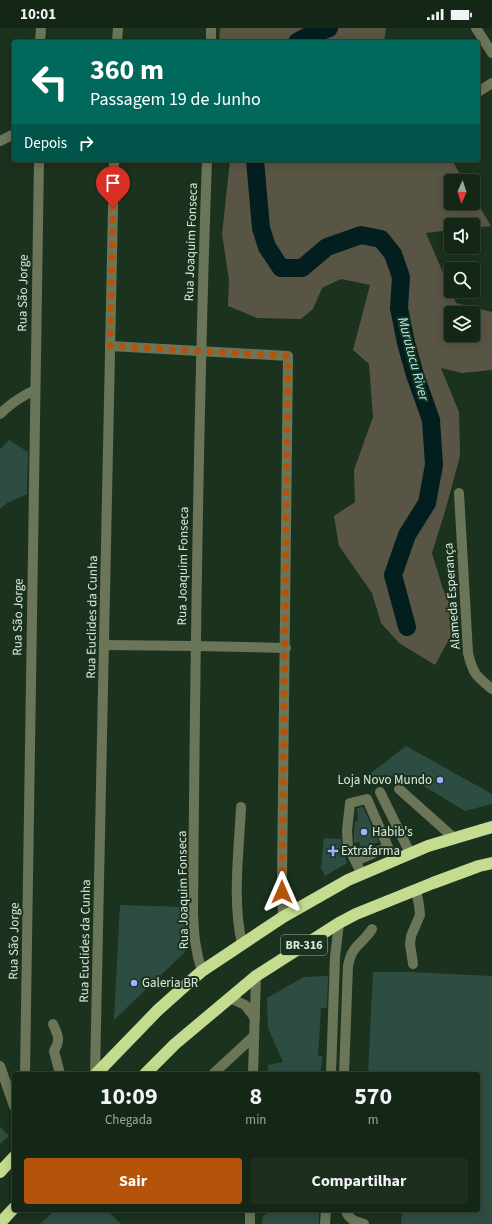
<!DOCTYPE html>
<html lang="pt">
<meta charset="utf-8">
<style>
body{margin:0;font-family:"Source Sans 3",sans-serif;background:#1d2e1f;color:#f1f3f6;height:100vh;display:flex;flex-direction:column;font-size:15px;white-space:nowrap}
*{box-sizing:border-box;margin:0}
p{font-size:13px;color:#9da5a1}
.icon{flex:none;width:22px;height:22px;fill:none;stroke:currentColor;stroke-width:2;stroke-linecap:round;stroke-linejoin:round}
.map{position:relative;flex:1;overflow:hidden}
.sheet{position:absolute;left:12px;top:1044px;width:468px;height:140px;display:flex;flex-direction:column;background:#142616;border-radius:4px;box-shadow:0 2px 10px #0003,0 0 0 1px #334335}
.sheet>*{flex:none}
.hud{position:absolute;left:12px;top:12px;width:468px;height:122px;border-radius:4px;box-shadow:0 2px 10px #0003,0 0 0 1px #334335;background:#00695c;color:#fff;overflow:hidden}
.needle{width:26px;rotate:183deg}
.fabs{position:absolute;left:444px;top:146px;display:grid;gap:8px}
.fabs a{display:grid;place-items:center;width:36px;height:36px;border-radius:4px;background:#142616;box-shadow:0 2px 10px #0003,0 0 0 1px #334335;font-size:20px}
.pin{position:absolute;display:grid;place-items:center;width:34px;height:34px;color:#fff;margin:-41px -17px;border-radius:50% 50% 50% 0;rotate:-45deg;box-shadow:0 0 4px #0007}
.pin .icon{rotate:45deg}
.me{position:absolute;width:44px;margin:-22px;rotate:0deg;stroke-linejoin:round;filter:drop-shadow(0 0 3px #0008)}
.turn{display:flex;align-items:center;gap:14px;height:84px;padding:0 12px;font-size:18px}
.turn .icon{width:52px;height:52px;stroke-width:2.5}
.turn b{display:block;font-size:28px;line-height:34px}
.then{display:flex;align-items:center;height:38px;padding:0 12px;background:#0003;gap:8px;font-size:15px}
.eta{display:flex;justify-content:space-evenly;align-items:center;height:68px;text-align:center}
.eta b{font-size:24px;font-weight:700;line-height:28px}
.primary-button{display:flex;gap:8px;margin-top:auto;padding:8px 12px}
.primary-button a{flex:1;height:46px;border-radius:4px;background:#b45309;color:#fff;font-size:16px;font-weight:700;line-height:46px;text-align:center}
.primary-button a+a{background:#1d2e1f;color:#f1f3f6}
.status{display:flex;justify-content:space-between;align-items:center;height:28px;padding:0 20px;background:#142616;direction:ltr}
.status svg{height:11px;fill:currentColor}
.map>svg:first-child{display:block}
</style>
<div class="status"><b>10:01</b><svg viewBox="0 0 49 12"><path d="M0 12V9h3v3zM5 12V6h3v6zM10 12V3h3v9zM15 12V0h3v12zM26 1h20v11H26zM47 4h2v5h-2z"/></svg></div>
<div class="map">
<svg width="492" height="1196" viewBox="0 0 492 1196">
<rect width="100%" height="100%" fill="#1b321e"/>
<g fill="#595545" fill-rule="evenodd">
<path d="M220,0h166l-2,14h-165z"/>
<path d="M230,132h222l12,21h-13v22h22v-7l18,30 -18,2v-3h-22v5l-25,3 30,70 36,9v58l-30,3 -21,-5 18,44 1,44 -14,52 -14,45 11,36 15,34 -23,42 -36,-22 -18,-20 -9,-30 -33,-47 -5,-30 21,-14 -1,-32 19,-53 -4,-53 -16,-14 17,-65 -29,-6 -19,9 -9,21 -12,10 -44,-1 -29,-12 1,-26 -7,-46zM451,285h22v22h-22z"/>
</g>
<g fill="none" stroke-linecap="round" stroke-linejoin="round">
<g stroke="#031e1f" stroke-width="18">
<path d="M297,14l11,-6 21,-8"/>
<path d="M255,132l6,68 6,19 14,21h21l25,-21 34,-12 20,4 12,15 8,23 -2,31 7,35 9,32 16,45 3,45 -7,38 -20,32 -14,40 14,52"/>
</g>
</g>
<g fill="#2d4d43">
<path d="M9,412l19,12 -1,42 -20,9 -7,6v-60z"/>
<path d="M406,718l86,48v10l-27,7 -63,-38 -27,10 -8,-7z"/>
<path d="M363,779l16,35 -18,6 -2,-6 -5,1v-12l1,-10 3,1 -1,-14z"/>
<path d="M324,810l17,1 1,9 5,15 -22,13 -4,-8z"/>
<path d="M120,877l67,2v16l-2,29 -71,68z"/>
<path d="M373,944h38l81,4v248h-91l1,-14h76v-136h-110z"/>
<path d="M328,948l-1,32h-6l-3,48h4l-1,16 -10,2h-43v-9l15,-3 -15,-34 -1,-30 37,-21z"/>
<path d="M0,1099l9,9 -9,8z"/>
<path d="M55,1182h52l14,14h-81z"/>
<path d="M266,1182l53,1v13h-57l1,-9 4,-1z"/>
</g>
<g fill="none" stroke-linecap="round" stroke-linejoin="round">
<g stroke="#6b7557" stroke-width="10">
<path d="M211,0v14"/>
<path d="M476,0l16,25"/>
<path d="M40,14l1,-14"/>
<path d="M117,14l1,-14"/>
<path d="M478,64l14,-9"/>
<path d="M0,113l14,-7"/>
<path d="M110,318l178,10 -6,523 1,38"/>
<path d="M0,386c10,-10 22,-18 35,-24"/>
<path d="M459,465l9,160c5,21 8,23 24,36"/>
<path d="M104,617l91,1 91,2"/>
<path d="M399,761l55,49"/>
<path d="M380,764l30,61"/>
<path d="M241,779c-2,45 -9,93 1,137"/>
<path d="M356,833l32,-14 -21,-48 -17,4 -3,28 1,16 14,27"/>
<path d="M413,936l-3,-20 1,-8 9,-21 -1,-10 -3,-15"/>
<path d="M202,943c-7,-21 -8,-36 -9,-58 2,-251 5,-502 14,-753"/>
<path d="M230,970l15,7 10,13"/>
<path d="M53,996c5,12 8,15 1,27l6,23"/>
<path d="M0,1038l14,40"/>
<path d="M25,1046l14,-914"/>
<path d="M95,1046l19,-914"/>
<path d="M213,1046l41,-38"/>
<path d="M253,1046l3,-98"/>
<path d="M331,1046l4,-117 4,-34"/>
<path d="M344,1046l4,-108c4,-22 14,-21 24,-37"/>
<path d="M346,1182c2,10 10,11 18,14"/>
<path d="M250,1196v-14"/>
<path d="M325,1196l1,-14"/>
</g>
<g stroke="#c4db90" stroke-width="12">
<path d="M96,1046l62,-64 28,-25 16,-14 81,-54 65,-37 80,-34 64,-19"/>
<path d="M145,1046l30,-30 81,-68 83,-53 17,-9 77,-31 46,-17 13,-3"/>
<path d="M0,1144l14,-15"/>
<path d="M0,1195l14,-15"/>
</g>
</g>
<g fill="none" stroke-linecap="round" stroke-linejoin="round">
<path stroke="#b45309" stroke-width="7" stroke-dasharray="0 12.6" d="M113,179l-3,139 178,10 -6,536"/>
</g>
<g fill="#9eb3fd" stroke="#1b321e" stroke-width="1.5">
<circle cx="440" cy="752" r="4"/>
<circle cx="364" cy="804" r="4"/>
<path d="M331 817h4v4h4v4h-4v4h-4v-4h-4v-4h4z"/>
<circle cx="134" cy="955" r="4"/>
</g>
<g text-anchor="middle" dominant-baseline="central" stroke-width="4" stroke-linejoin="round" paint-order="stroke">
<rect fill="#1b321e" stroke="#a2b3a4" stroke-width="1" x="281" y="907" width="46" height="20" rx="3"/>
<g font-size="12" font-weight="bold" fill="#dceadd">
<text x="304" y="917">BR-316</text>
</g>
<g font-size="13" fill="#dceadd" stroke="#1b321e">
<text transform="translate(191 214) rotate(-88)">Rua Joaquim Fonseca</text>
<text transform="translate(23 265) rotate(-89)">Rua São Jorge</text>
<text transform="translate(183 538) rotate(-89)">Rua Joaquim Fonseca</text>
<text transform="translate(452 568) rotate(-94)">Alameda Esperança</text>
<text transform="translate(18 589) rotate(-89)">Rua São Jorge</text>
<text transform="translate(92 589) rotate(-89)">Rua Euclides da Cunha</text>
<text transform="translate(183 862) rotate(-91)">Rua Joaquim Fonseca</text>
<text transform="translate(14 913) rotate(-89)">Rua São Jorge</text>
<text transform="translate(85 913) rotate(-89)">Rua Euclides da Cunha</text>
</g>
<g font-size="13" fill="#dceadd" stroke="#1b321e" text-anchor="start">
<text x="432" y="752" text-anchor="end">Loja Novo Mundo</text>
<text x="372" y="804">Habib's</text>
<text x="341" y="823">Extrafarma</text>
<text x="142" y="955">Galeria BR</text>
</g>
<g font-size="14" font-style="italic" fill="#a6eeef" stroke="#1b321e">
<text transform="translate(413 331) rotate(75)">Murutucu River</text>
</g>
</g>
</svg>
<div class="fabs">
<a><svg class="needle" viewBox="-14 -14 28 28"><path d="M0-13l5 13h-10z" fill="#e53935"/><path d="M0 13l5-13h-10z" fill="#9da5a1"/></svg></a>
<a><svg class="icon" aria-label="sound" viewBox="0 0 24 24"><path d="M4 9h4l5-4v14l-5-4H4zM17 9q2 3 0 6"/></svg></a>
<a><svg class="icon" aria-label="search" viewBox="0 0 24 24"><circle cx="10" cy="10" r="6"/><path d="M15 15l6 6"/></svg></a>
<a><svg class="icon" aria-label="layers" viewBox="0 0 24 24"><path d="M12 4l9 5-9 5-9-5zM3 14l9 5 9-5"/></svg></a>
</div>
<div class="pin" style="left:113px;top:179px;background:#d93025"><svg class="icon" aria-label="arrive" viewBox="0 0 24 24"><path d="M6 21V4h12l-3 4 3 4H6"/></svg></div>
<svg class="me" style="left:282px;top:864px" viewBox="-20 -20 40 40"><path d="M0-17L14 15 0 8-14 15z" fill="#b45309" stroke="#fff" stroke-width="4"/></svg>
<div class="hud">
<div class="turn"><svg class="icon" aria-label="left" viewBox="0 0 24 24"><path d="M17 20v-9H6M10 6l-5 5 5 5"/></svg><div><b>360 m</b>Passagem 19 de Junho</div></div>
<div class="then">Depois<svg class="icon" aria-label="right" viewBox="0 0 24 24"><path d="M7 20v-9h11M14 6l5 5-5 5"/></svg></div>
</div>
<section class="sheet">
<div class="eta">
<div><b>10:09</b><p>Chegada</p></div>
<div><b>8</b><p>min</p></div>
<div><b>570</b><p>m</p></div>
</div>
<div class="primary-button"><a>Sair</a><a>Compartilhar</a></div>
</section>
</div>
